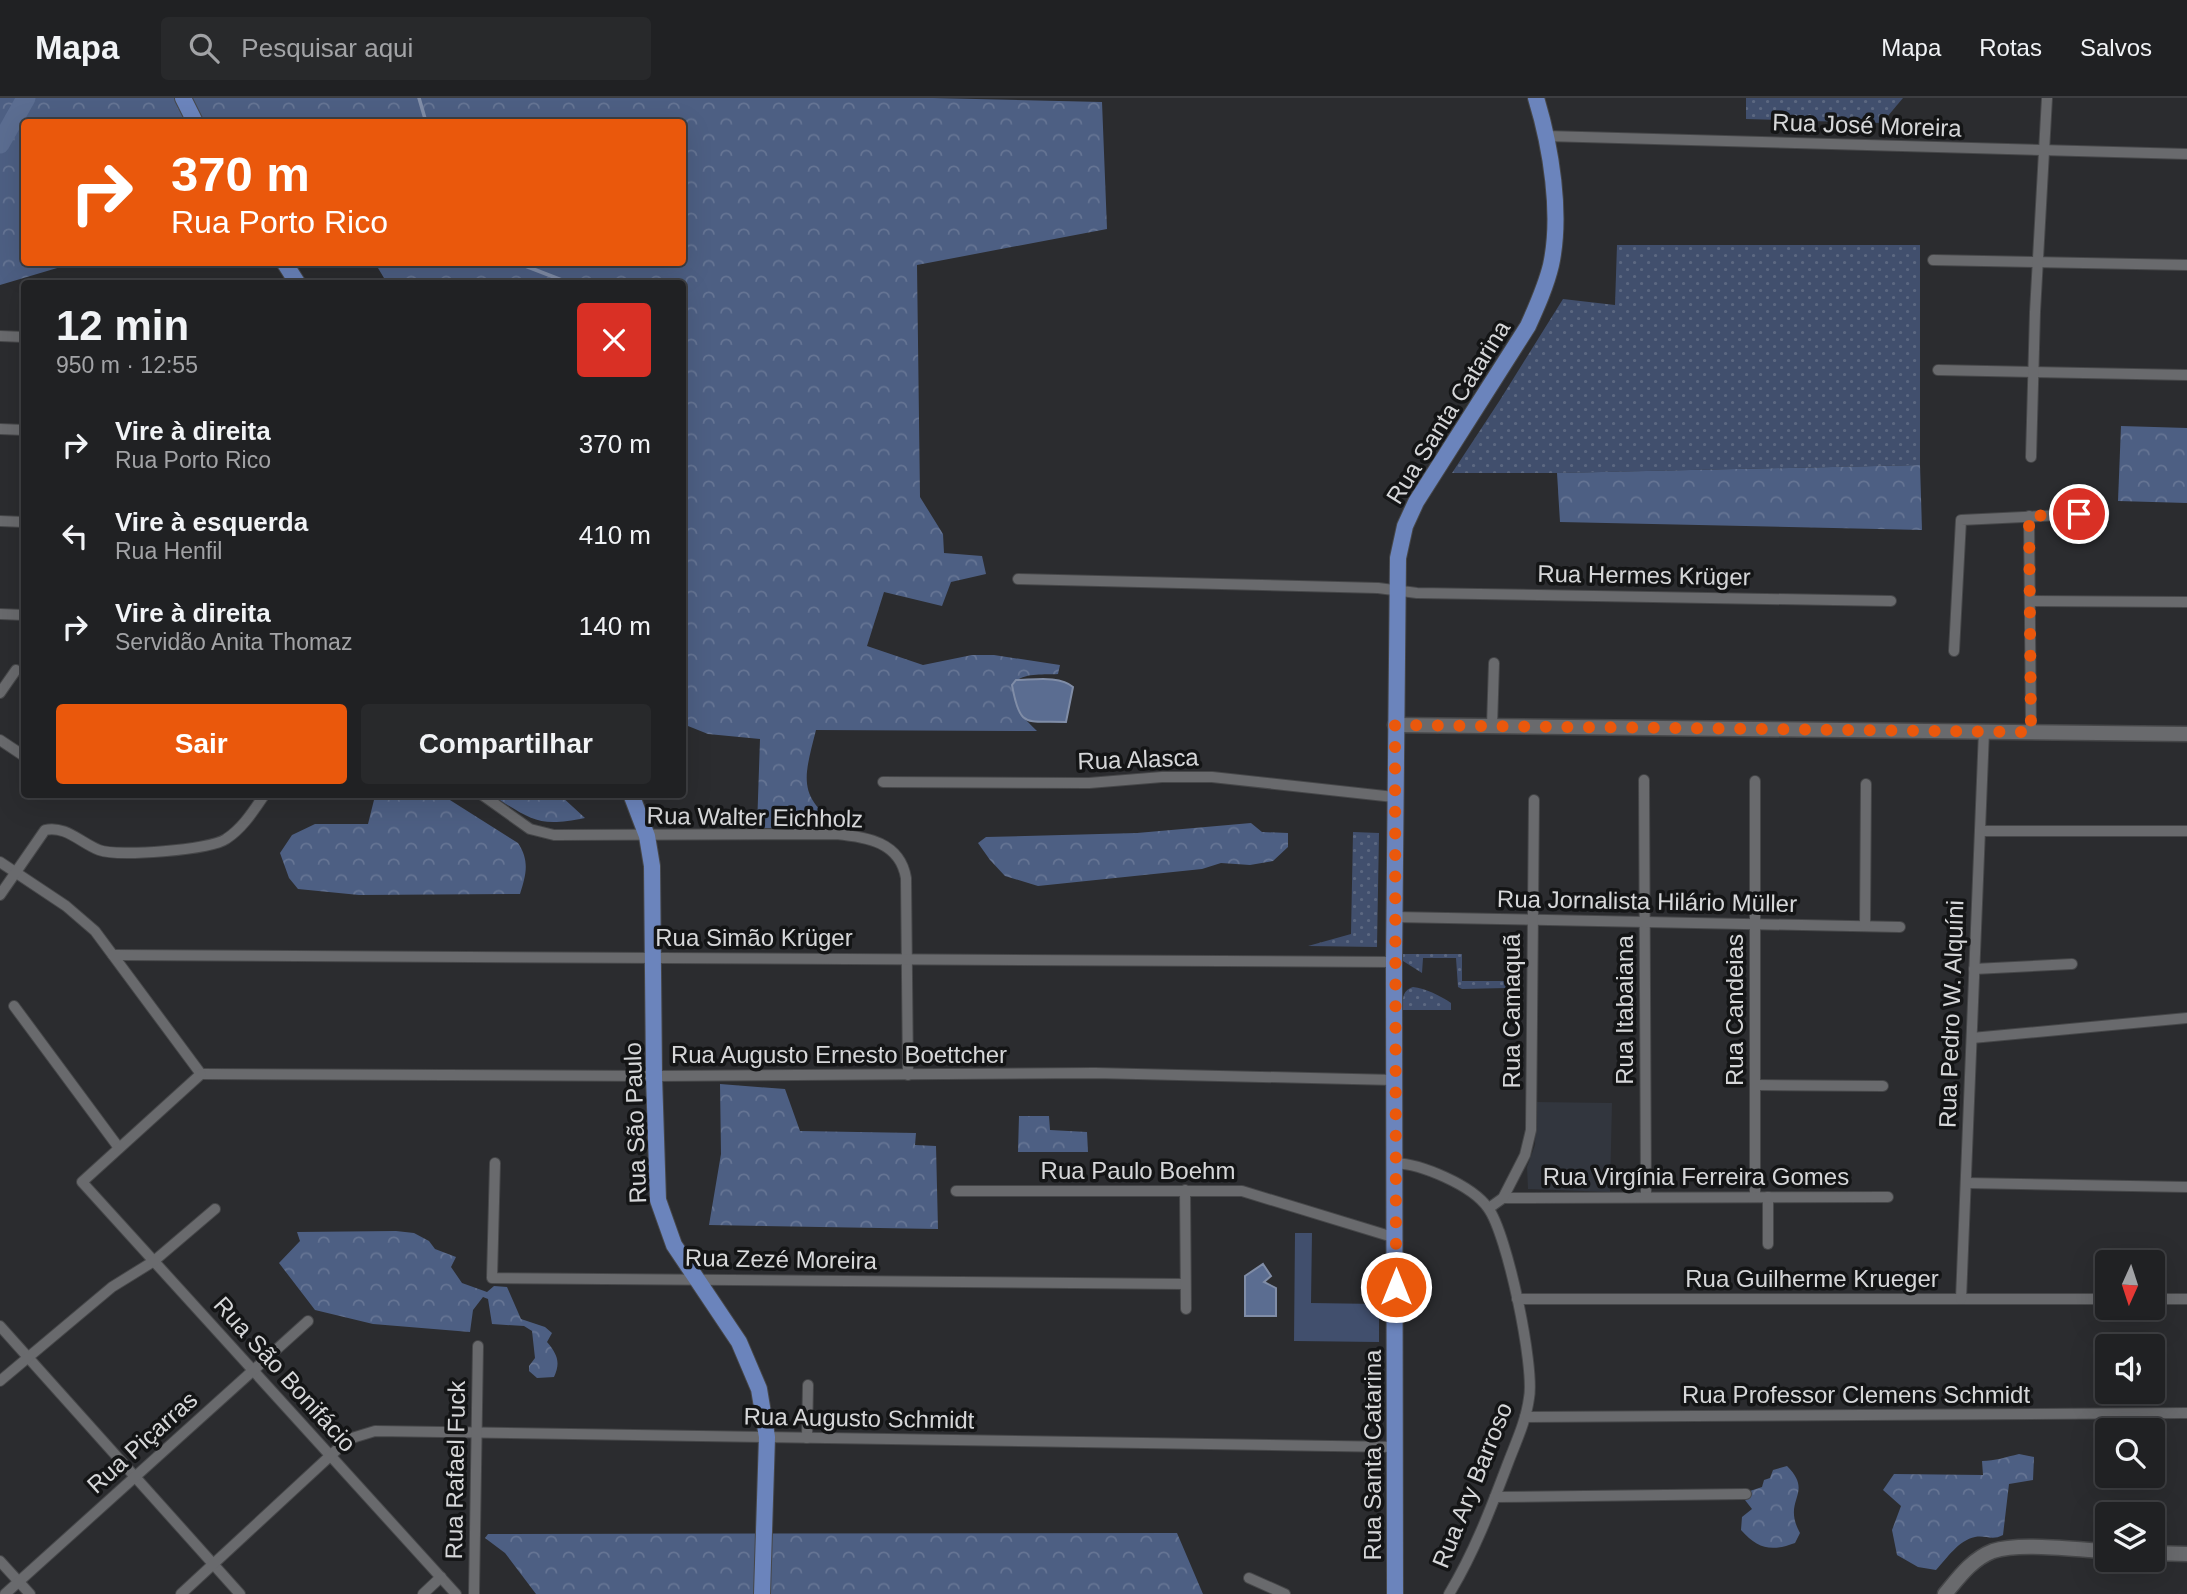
<!DOCTYPE html>
<html lang="pt">
<meta charset="utf-8">
<style>
body{margin:0;font-family:Helvetica,sans-serif;background:#28292b;color:#f1f3f6;height:100vh;display:flex;flex-direction:column;font-size:26px;white-space:nowrap}
*{box-sizing:border-box;margin:0}
p{font-size:23px;color:#a2a3a6}
.icon{flex:none;width:38px;height:38px;fill:none;stroke:currentColor;stroke-width:2;stroke-linecap:round;stroke-linejoin:round}
.map{position:relative;flex:1;overflow:hidden}
.details{position:absolute;left:21px;top:182px;width:665px;height:518px;display:flex;flex-direction:column;background:#202123;border-radius:7px;box-shadow:0 7px 28px #0002,0 0 0 2px #3d3e41}
.details>*{flex:none}
.top-card{position:absolute;left:21px;top:21px;width:665px;height:147px;border-radius:7px;box-shadow:0 7px 28px #0002,0 0 0 2px #3d3e41;background:#ea580c;color:#fff;overflow:hidden}
.needle{width:46px;rotate:183deg}
.tools{position:absolute;left:2095px;top:1152px;display:grid;gap:14px}
.tools a{display:grid;place-items:center;width:70px;height:70px;border-radius:7px;background:#202123;box-shadow:0 7px 28px #0002,0 0 0 2px #3d3e41;font-size:35px}
.pin{position:absolute;display:grid;place-items:center;width:60px;height:60px;color:#fff;margin:-30px;border:4px solid #fff;border-radius:50%;box-shadow:0 2px 7px #0007}
.me{position:absolute;width:77px;margin:-38px;rotate:0deg;stroke-linejoin:round;filter:drop-shadow(0 0 5px #0008)}
.turn{display:flex;align-items:center;gap:24px;height:147px;padding:0 35px;font-size:32px}
.turn .icon{width:91px;height:91px;stroke-width:2.5}
.turn b{display:block;font-size:49px;line-height:60px}
.round{display:grid;place-items:center;flex:none;width:74px;height:74px;border-radius:7px;background:#28292b}
.headline{display:flex;align-items:center;justify-content:space-between;height:119px;padding:0 35px}
h1{font-size:42px;font-weight:700;line-height:52px}
.action{display:flex;gap:14px;margin-top:auto;padding:14px 35px}
.action a{flex:1;height:80px;border-radius:7px;background:#ea580c;color:#fff;font-size:28px;font-weight:700;line-height:80px;text-align:center}
.action a+a{background:#28292b;color:#f1f3f6}
ul{padding:0;list-style:none}
li{display:flex;align-items:center;gap:21px;height:91px;padding:0 35px}
li div{flex:1}
li b{display:block;font-size:26px}
li em{font-style:normal}
header{display:flex;align-items:center;gap:42px;box-sizing:border-box;height:98px;padding:0 35px;background:#202123;border-bottom:2px solid #3d3e41}
header strong{font-size:33px}
nav{display:flex;gap:38px;margin-inline-start:auto;font-size:24px}
.search{width:490px;height:63px;background:#28292b;display:flex;align-items:center;gap:18px;box-sizing:border-box;padding:0 24px;border-radius:7px;color:#a2a3a6;font-size:26px}
.map>svg:first-child{display:block}
</style>
<header>
<strong>Mapa</strong>
<div class="search"><svg class="icon" aria-label="search" viewBox="0 0 24 24"><circle cx="10" cy="10" r="6"/><path d="M15 15l6 6"/></svg>Pesquisar aqui</div>
<nav><a>Mapa</a><a>Rotas</a><a>Salvos</a></nav>
</header>
<div class="map">
<svg width="2187" height="1496" viewBox="0 0 2187 1496">
<defs>
<pattern id="grass-dots" width="8" height="8" patternUnits="userSpaceOnUse" patternTransform="scale(1.75)"><rect width="8" height="8" fill="#414f6d"/><path d="M2 2h.1M6 6h.1" fill="none" stroke="#5c6881" stroke-width="1.8" stroke-linecap="round"/></pattern>
<pattern id="forest-crowns" width="20" height="18" patternUnits="userSpaceOnUse" patternTransform="scale(1.75)"><rect width="20" height="18" fill="#4d5f83"/><path d="M2 6a3 3 0 1 1 6 0M12 15a3 3 0 1 1 6 0" fill="none" stroke="#667594"/></pattern>
</defs>
<rect width="100%" height="100%" fill="#2b2c2f"/>
<path fill="#32363e" d="M1536,1004l76,1 -2,89 -82,-3 -1,-22 8,-22z"/>
<g fill="url(#grass-dots)">
<path d="M1746,0h157l-21,25 -136,-4z"/>
<path d="M1617,147h303v220l-363,8h-105l48,-73 63,-101 52,6z"/>
<path d="M1353,734l26,1 -2,114 -69,-1 43,-12z"/>
<path d="M1403,856h59v27h57v35h-10l1,-21 -4,-7 -44,1 -4,-2 -2,-29h-33l-1,15 -19,-12z"/>
<path d="M1413,889c12,1 28,9 38,16v7h-48c0,-10 -2,-19 10,-23z"/>
</g>
<g fill="url(#forest-crowns)">
<path d="M0,0h933l169,4 5,127 -190,36 3,232 23,37 1,19 38,3 4,18 -35,8 -9,24 -58,-14 -17,54 56,19 49,-10h22l66,10 -2,9c-15,1 -36,-2 -46,11 5,27 6,27 25,46l-221,-1c-12,48 -20,67 26,98h-85l3,-89 -52,-5 -25,-10 -1,-440 -295,-1 -12,-20 307,-1v-140h-658v140l50,1 -74,22z"/>
<path d="M2121,328l66,2v75l-69,-2z"/>
<path d="M1920,367l2,65 -362,-8 -3,-49z"/>
<path d="M368,697h74l76,48c12,18 8,32 2,51l-161,1 -61,-6 -9,-11 -9,-25 12,-18 23,-11h53l6,-24z"/>
<path d="M491,697h69l25,23c-49,10 -53,1 -94,-23z"/>
<path d="M1251,725l11,9 26,1v14l-15,14 -23,4 -29,-2 -19,6 -164,17 -33,-10 -15,-16 -12,-17 8,-6 151,-4z"/>
<path d="M720,986l65,5 15,42 116,2 -1,12 21,1 2,83 -229,-4 12,-71z"/>
<path d="M1019,1018h30l1,14 37,2 1,20h-70z"/>
<path d="M396,1133l18,2 15,8 6,8 21,8 -5,10 11,16 25,9 7,-6 13,1 14,32 24,8 7,6 -5,9c10,12 14,20 7,35l-17,1 -8,-7v-5l6,-8 -3,-27 -8,-5 -32,-2 -4,-25 -5,-2 -10,13 -3,22 -97,-8 -58,-14 -36,-47 21,-22 -3,-9z"/>
<path d="M2019,1356l15,3 -1,23 -24,4 -6,51c-11,6 -17,0 -28,2 -16,3 -28,21 -39,33l-18,-3 -21,-12 -5,-25 9,-24 -18,-16 11,-16 89,1 -1,-14c13,0 24,-4 37,-7z"/>
<path d="M1787,1368c28,28 -6,33 13,67l-5,10c-24,9 -37,6 -54,-13l1,-13 10,-8 -7,-9 5,-9 12,-4 2,-7 6,-2 3,-8z"/>
<path d="M1177,1435l26,61h-667l-31,-41 -20,-15 3,-4z"/>
</g>
<path fill="#414f6d" d="M1295,1135h17l-1,70 68,1v38l-85,-1z"/>
<g fill="#5b6d91" stroke="#808da7" stroke-width="2">
<path d="M1016,582c16,0 44,-5 57,7l-7,35c-40,-2 -46,8 -54,-37z"/>
<path d="M1263,1166l8,12 -7,6 12,6v28h-31v-40z"/>
</g>
<g fill="none" stroke-linecap="round" stroke-linejoin="round">
<g stroke="#808da7" stroke-width="3.5">
<path d="M419,0l7,24"/>
<path d="M515,164l57,22"/>
<path d="M682,241h1"/>
</g>
<path stroke="#5b6d91" stroke-width="19" d="M0,46l26,-46"/>
<g stroke="#464749" stroke-width="12">
<g id="street">
<path d="M1546,38l641,18"/>
<path d="M1933,162l254,5"/>
<path d="M0,238l24,1"/>
<path d="M1938,272l249,5"/>
<path d="M0,331l24,1"/>
<path d="M2031,359l4,-145 12,-214"/>
<path d="M2029,418l2,216"/>
<path d="M0,423l24,1"/>
<path d="M1018,481l360,9 39,5 474,8"/>
<path d="M2030,503l157,1"/>
<path d="M0,516l24,1"/>
<path d="M1954,553l7,-131 143,-7"/>
<path d="M0,595l16,-23"/>
<path d="M1492,628l2,-63"/>
<path d="M0,642l24,16"/>
<path d="M1644,682l2,417"/>
<path d="M883,684l206,1 73,-6h50l182,20"/>
<path d="M481,696l49,35 24,6 282,-1c31,3 64,8 70,44l2,197"/>
<path d="M1980,733h207"/>
<path d="M0,764l66,44 29,25 106,143"/>
<path d="M0,797l45,-65c20,-5 36,13 54,20 19,7 111,0 127,-11 17,-11 28,-29 39,-45"/>
<path d="M1394,819l506,10"/>
<path d="M1865,828l1,-142"/>
<path d="M113,857l1281,7"/>
<path d="M1974,871l98,-5"/>
<path d="M14,908l105,142"/>
<path d="M1972,940l215,-20"/>
<path d="M201,976l453,2 441,-3 299,7"/>
<path d="M201,976l-119,108 374,412"/>
<path d="M1755,987l128,1"/>
<path d="M495,1065l-3,115 693,6"/>
<path d="M1395,1065c26,1 77,22 93,45 19,25 47,159 41,190 -3,23 -13,44 -21,65 -17,45 -34,90 -59,131"/>
<path d="M1966,1085l221,4"/>
<path d="M1185,1092l1,119"/>
<path d="M956,1093h286l154,47"/>
<path d="M1755,1099v-416"/>
<path d="M1768,1099v47"/>
<path d="M1503,1100l385,-1"/>
<path d="M1489,1110l14,-10 22,-43 6,-25 3,-330"/>
<path d="M1517,1201h590"/>
<path d="M1961,1201l23,-568"/>
<path d="M2152,1201h35"/>
<path d="M0,1228l240,268"/>
<path d="M0,1283l112,-94 42,-26 61,-52"/>
<path d="M1525,1319l662,-4"/>
<path d="M807,1340l1,-53"/>
<path d="M1495,1399l251,-3"/>
<path d="M0,1463l30,33"/>
<path d="M1249,1480l36,16"/>
<path d="M5,1496l303,-273"/>
<path d="M181,1496l162,-150 9,-6 23,-7 1020,16"/>
<path d="M423,1496l18,-17"/>
<path d="M474,1496l4,-248"/>
</g>
</g>
<g stroke="#464749" stroke-width="17">
<g id="secondary">
<path d="M1395,627l792,9"/>
<path d="M2152,1455l35,1"/>
<path d="M1945,1496c14,-17 27,-35 48,-43 27,-9 84,-1 114,0"/>
</g>
</g>
<g stroke="#464749" stroke-width="18">
<g id="primary">
<path d="M183,0l12,24"/>
<path d="M284,164l14,22"/>
<path d="M631,696l16,42 5,30 2,210 4,124 16,45 65,97 20,47 8,48 -5,157"/>
<path d="M1395,1496l-1,-632 4,-404 7,-32 11,-24 112,-176c9,-20 18,-40 23,-61 11,-51 0,-118 -15,-167"/>
</g>
</g>
<use href="#street" stroke="#696a6d" stroke-width="10"/>
<use href="#secondary" stroke="#696a6d" stroke-width="14"/>
<use href="#primary" stroke="#6b84bc" stroke-width="16"/>
</g>
<g fill="none" stroke-linecap="round" stroke-linejoin="round">
<path stroke="#ea580c" stroke-width="12" stroke-dasharray="0 21.6" d="M1396,1189l-1,-562 636,7 -2,-216 50,-2"/>
</g>
<g text-anchor="middle" dominant-baseline="central" stroke-width="7" stroke-linejoin="round" paint-order="stroke">
<g font-size="24" fill="#d6d7d9" stroke="#141516">
<text transform="translate(1867 27) rotate(2)">Rua José Moreira</text>
<text transform="translate(1448 314) rotate(-58)">Rua Santa Catarina</text>
<text transform="translate(1644 477) rotate(1)">Rua Hermes Krüger</text>
<text transform="translate(1138 661) rotate(-2)">Rua Alasca</text>
<text transform="translate(755 719) rotate(1)">Rua Walter Eichholz</text>
<text transform="translate(1647 803) rotate(1)">Rua Jornalista Hilário Müller</text>
<text x="754" y="839">Rua Simão Krüger</text>
<text transform="translate(1624 912) rotate(-90)">Rua Itabaiana</text>
<text transform="translate(1734 912) rotate(-90)">Rua Candeias</text>
<text transform="translate(1511 913) rotate(-90)">Rua Camaquã</text>
<text transform="translate(1951 916) rotate(-88)">Rua Pedro W. Alquíni</text>
<text x="839" y="956">Rua Augusto Ernesto Boettcher</text>
<text transform="translate(635 1025) rotate(-92)">Rua São Paulo</text>
<text x="1138" y="1072">Rua Paulo Boehm</text>
<text x="1696" y="1078">Rua Virgínia Ferreira Gomes</text>
<text transform="translate(781 1161) rotate(1)">Rua Zezé Moreira</text>
<text x="1812" y="1180">Rua Guilherme Krueger</text>
<text transform="translate(285 1276) rotate(48)">Rua São Bonifácio</text>
<text x="1856" y="1296">Rua Professor Clemens Schmidt</text>
<text transform="translate(859 1320) rotate(1)">Rua Augusto Schmidt</text>
<text transform="translate(142 1344) rotate(-42)">Rua Piçarras</text>
<text transform="translate(1372 1357) rotate(-90)">Rua Santa Catarina</text>
<text transform="translate(455 1372) rotate(-89)">Rua Rafael Fuck</text>
<text transform="translate(1472 1387) rotate(-68)">Rua Ary Barroso</text>
</g>
</g>
</svg>
<div class="tools">
<a><svg class="needle" viewBox="-14 -14 28 28"><path d="M0-13l5 13h-10z" fill="#e53935"/><path d="M0 13l5-13h-10z" fill="#a2a3a6"/></svg></a>
<a><svg class="icon" aria-label="sound" viewBox="0 0 24 24"><path d="M4 9h4l5-4v14l-5-4H4zM17 9q2 3 0 6"/></svg></a>
<a><svg class="icon" aria-label="search" viewBox="0 0 24 24"><circle cx="10" cy="10" r="6"/><path d="M15 15l6 6"/></svg></a>
<a><svg class="icon" aria-label="layers" viewBox="0 0 24 24"><path d="M12 4l9 5-9 5-9-5zM3 14l9 5 9-5"/></svg></a>
</div>
<div class="pin" style="left:2079px;top:416px;background:#d93025"><svg class="icon" aria-label="arrive" viewBox="0 0 24 24"><path d="M6 21V4h12l-3 4 3 4H6"/></svg></div>
<svg class="me" style="left:1396px;top:1189px" viewBox="-20 -20 40 40"><circle r="17" fill="#ea580c" stroke="#fff" stroke-width="3"/><path d="M0-11L8 9 0 5-8 9z" fill="#fff"/></svg>
<div class="top-card">
<div class="turn"><svg class="icon" aria-label="right" viewBox="0 0 24 24"><path d="M7 20v-9h11M14 6l5 5-5 5"/></svg><div><b>370 m</b>Rua Porto Rico</div></div>
</div>
<section class="details">
<div class="headline"><div><h1>12 min</h1><p>950 m · 12:55</p></div><a class="round" style="background:#d93025;color:#fff"><svg class="icon" aria-label="close" viewBox="0 0 24 24"><path d="M6 6l12 12M18 6L6 18"/></svg></a></div>
<ul>
<li><svg class="icon" aria-label="right" viewBox="0 0 24 24"><path d="M7 20v-9h11M14 6l5 5-5 5"/></svg><div><b>Vire à direita</b><p>Rua Porto Rico</p></div><em>370 m</em></li>
<li><svg class="icon" aria-label="left" viewBox="0 0 24 24"><path d="M17 20v-9H6M10 6l-5 5 5 5"/></svg><div><b>Vire à esquerda</b><p>Rua Henfil</p></div><em>410 m</em></li>
<li><svg class="icon" aria-label="right" viewBox="0 0 24 24"><path d="M7 20v-9h11M14 6l5 5-5 5"/></svg><div><b>Vire à direita</b><p>Servidão Anita Thomaz</p></div><em>140 m</em></li>
</ul>
<div class="action"><a>Sair</a><a>Compartilhar</a></div>
</section>
</div>
